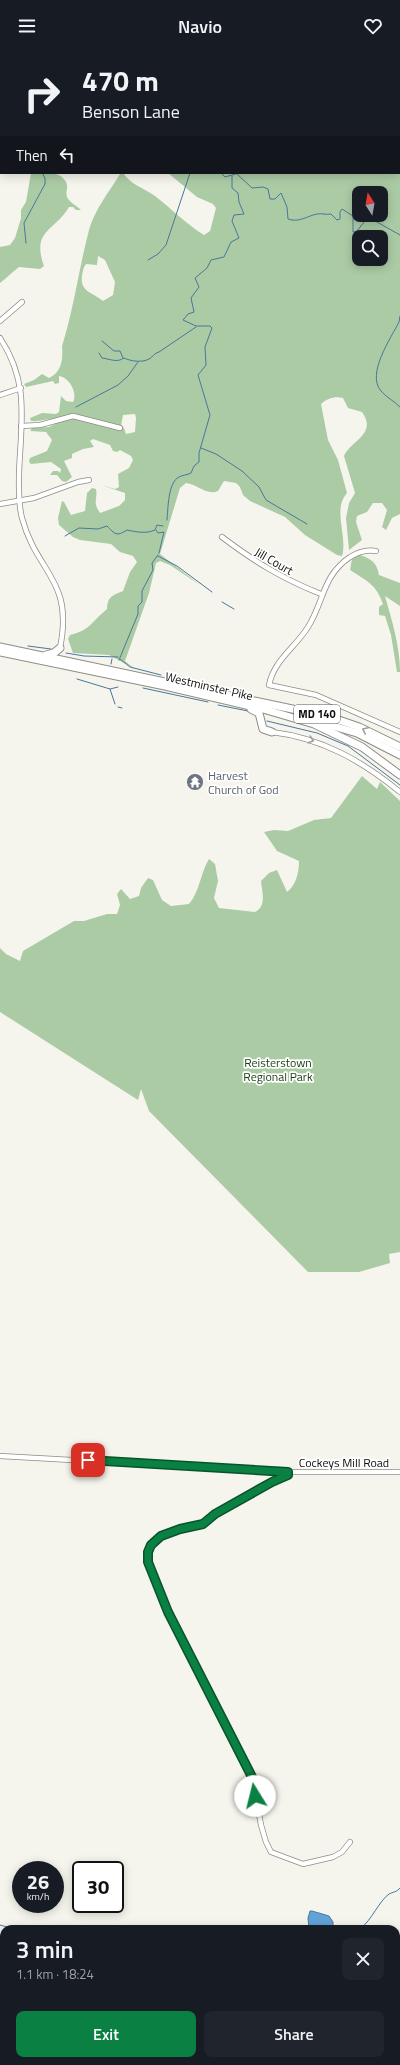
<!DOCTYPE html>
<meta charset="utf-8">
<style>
body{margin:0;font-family:"Titillium Web",sans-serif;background:#20242c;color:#f1f3f6;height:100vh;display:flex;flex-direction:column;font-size:15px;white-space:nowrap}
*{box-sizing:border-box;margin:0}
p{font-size:13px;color:#9ea1a6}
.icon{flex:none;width:22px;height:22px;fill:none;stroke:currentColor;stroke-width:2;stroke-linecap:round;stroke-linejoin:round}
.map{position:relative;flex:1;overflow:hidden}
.side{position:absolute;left:0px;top:1873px;width:400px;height:140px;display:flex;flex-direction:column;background:#171b24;border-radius:12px 12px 0 0;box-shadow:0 2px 10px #0003}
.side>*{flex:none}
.hud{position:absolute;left:0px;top:0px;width:400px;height:122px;box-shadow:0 2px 10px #0003;background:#171b24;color:#f1f3f6;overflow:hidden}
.needle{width:26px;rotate:349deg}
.tools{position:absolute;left:352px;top:134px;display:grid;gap:8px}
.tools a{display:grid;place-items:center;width:36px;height:36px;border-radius:8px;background:#171b24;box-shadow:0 2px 10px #0003;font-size:20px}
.speed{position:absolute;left:12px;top:1809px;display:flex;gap:8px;font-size:20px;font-weight:700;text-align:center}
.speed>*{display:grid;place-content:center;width:52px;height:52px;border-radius:50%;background:#171b24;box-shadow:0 2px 10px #0003;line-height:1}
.speed small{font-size:10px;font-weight:400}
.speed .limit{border:2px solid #111;border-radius:6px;background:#fff;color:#111}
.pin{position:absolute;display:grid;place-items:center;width:34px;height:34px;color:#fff;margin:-17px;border-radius:8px;box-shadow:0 2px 6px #0006}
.me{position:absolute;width:44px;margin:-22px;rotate:351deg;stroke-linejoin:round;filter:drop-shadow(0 0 3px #0008)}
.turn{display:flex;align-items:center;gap:14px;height:84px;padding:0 16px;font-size:18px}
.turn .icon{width:52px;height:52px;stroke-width:2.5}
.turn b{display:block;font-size:28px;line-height:34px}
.then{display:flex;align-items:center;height:38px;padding:0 16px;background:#0003;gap:8px;font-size:15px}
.round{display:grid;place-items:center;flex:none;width:42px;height:42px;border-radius:8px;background:#20242c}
.head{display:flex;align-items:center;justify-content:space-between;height:68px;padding:0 16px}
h1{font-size:24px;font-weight:600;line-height:30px}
.button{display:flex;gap:8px;margin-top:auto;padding:8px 16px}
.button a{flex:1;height:46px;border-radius:8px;background:#0b8043;color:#fff;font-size:16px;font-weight:600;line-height:46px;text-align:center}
.button a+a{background:#20242c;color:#f1f3f6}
header{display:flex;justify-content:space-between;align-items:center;height:52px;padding:0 16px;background:#171b24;font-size:18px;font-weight:600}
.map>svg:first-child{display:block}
</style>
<header><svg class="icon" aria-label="menu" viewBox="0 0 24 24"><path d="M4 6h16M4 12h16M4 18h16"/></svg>Navio<svg class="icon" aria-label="heart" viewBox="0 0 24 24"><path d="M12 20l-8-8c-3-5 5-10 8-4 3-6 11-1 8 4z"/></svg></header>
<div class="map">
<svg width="400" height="2013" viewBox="0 0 400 2013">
<rect width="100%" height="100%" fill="#f6f5ed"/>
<g fill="#abcba5" fill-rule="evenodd">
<path d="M365,0h35v462l-8,4 -6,12 -4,-3 5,-17 -5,-7h-9l-6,9 -10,4 -1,6 6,18 -13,10 -3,-32 3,-15 6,-10 -11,-37c6,-15 34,-22 18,-44l-14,-4 -5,-10c-7,-2 -16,0 -22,6l7,36 10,20 9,33c-15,17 1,43 -5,63l-5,-1 -32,-20 -20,-18 -35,-16 -7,-6 -3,-8 -4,-4 -12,-2 -6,10c-11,5 -21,-7 -32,-8l-6,5 -20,66 40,31 -30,-20 -10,-4 -4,2 -7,30 -24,68 10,8 -26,-14 -36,-2 -5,-14 2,-4c21,-5 21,-13 37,-26 0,-12 6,-14 16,-18l7,-19 7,-10 -4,-6 -13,-4 -9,-8 -31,-4 -7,-3 -14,-12 -1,-7 4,-17 2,1 7,13 14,-4 2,-18 5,-5 4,1c2,11 -4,12 4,24l19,-7 6,-6v-7l-24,-8 14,4 4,-2 -1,-13 11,-6 4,-8 -2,-4 -11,-6 -3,2 -4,-1 -3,-6 -17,-6 -3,2 4,6 -11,2 -11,5v4l-8,3 8,16 -6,5 -4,-1 -5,-6h-7l3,-4h5l2,2 1,-4 -10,-7 -20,2 -2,-2 1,-4 17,-7 5,-11 -6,-8 -16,-1 2,-3 17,-1 10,-5v-3c-6,-2 -19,3 -28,2l-1,-3 12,-5 14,1 3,-2 2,-16 5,5 7,1c5,-9 -4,-25 -14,-26v7l-4,1 -2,-3 -27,6 -2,-3 10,-4 8,-6 7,4c13,-6 14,-19 13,-32 12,-38 17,-78 27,-116 6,-21 20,-38 31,-56l3,-1c8,12 21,15 32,23 17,13 31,28 49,39l6,-4 6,-23 -3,-4 -16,-7 -29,-24h231v-120zM359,141h22v22h-22zM359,185h22v22h-22zM98,204l7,4 10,22 -2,13 -10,6c-11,-9 -23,-9 -21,-25 1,-5 1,-8 4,-12l11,1zM135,362l1,4 -1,14 -9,2 -2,-6 -3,-2 2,-11z"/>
<path d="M31,121c12,0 29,-3 35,9 3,6 -1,10 1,15 2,5 10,9 14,13h-5l-3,-3h-4c-14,24 -38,23 -25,59l-4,3 -21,-2c-7,5 -12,11 -19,16v-36l10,-2 5,-7 6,-20v-8l5,-8z"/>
<path d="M360,503c12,4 17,8 19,20l21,8v23l-15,-10c7,25 15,50 15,76h-3l-6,-37 -6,-19 -6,-1v-8l4,-3c-7,-20 -16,-23 -33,-34l2,-11z"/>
<path d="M362,724l15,13 3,-7 20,19v451l-11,2 1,9 -31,9h-51l-159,-161 -8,-22 -3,11 -138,-88v-64l6,6 14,7 3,-10 51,-30h10l23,-7h10l3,-9 -3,-11 4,-5 9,10 9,-3 2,-8 7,-10 5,2 9,20 9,6 18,-2c11,-13 11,-30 20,-45l6,5 3,17 -4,17 5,10 36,4c12,-6 7,-20 6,-31l8,-8 8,-3 10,22c9,-7 12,-19 12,-31l-22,-10 -13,-19 10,-2 14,1 26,-11 17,-2z"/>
</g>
<path fill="#61a3d8" stroke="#49779b" d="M312,1859l17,5 4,6v7h-24l-1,-11 2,-7z"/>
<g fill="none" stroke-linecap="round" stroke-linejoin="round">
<g stroke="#49779b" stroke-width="1">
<path d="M372,1v-1"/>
<path d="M0,6h1"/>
<path d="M399,29h1"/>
<path d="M221,121l4,4 14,-4"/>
<path d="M237,122l15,14 11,-1 5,2 2,10h5l6,-6 6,14 1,12c11,4 19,-3 29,-5 5,-1 9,1 14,0l6,6 3,-1v-7l2,-3 11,7v16l4,-1 11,-14 32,18"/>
<path d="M26,191l-2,-20 21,-39v-6l-3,-5"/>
<path d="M148,208l10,-6 8,-9 24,-72"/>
<path d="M400,264l-1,6c-8,16 -33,52 -18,69 5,6 13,10 19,16"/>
<path d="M102,289l12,10h6l3,7"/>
<path d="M99,301l3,5c8,1 15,5 22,0 6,3 18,5 25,1 4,-2 5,-6 10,-7l37,-25"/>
<path d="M76,355l42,-22 10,-9 10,-14"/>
<path d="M201,396l15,6 26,17 17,16 7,13 41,24"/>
<path d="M167,468c1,-11 1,-38 12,-43 4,-2 8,-2 12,-4l3,-7 5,-4v-9l11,-38 -12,-40 8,-10 -1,-18 7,-19 -2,-2h-14l-13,-6 5,-6 6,-2 -3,-14 8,-11 -4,-9 12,-10 4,-8 13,-3 7,-15 8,-4 -7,-17 2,-6 10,-1 -5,-12 -1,-9 -6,-5v-12"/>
<path d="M156,478l2,3 6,-1 -5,21"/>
<path d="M65,484l14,-8 19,1 9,-3c8,8 9,11 20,4 10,2 19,4 28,0l2,-5 6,1"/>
<path d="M158,504l19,10 35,26"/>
<path d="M222,550l12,7"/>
<path d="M28,594l23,3"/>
<path d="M66,601l18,3 34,1"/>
<path d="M120,607l10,8 31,8"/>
<path d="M119,608l19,-46v-8l4,-4v-11l11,-21 -1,-7 6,-8"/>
<path d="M111,612l1,-5"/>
<path d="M77,627l33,10 8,-2"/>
<path d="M143,636l65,14"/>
<path d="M110,637l5,15"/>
<path d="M218,653l30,6"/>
<path d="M118,655l4,1"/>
<path d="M267,669l50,12 31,13 52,39"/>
<path d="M0,1873l14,4"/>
<path d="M360,1877c12,-9 19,-28 29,-35 4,-2 8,-2 11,-6"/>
</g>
<g stroke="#8d8c84" stroke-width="6">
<g id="minor">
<path d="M0,269l22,-19"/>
<path d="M0,286c30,45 21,84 19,135 0,15 -1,30 3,45 15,56 52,61 38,130"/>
<path d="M0,343l21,-7"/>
<path d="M21,374l19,-1 33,-9 47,12"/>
<path d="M0,452l34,-6 44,-16 11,-2"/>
<path d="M222,485c33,25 61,42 99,57"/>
<path d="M376,499c-10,-2 -18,1 -26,6 -28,19 -26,45 -42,70 -13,21 -34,33 -39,58l47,10 84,37"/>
<path d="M272,680c50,6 90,29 128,60"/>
<path d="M0,1404l288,16h112"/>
<path d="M288,1420l-1,3 -15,7 -57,32 -12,10 -24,5 -18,7 -10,9 -3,7v10l20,50 85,167 8,46 5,17 5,10 32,12 30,-7 9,-5 8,-10"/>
</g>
</g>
<g stroke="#8d8c84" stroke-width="9">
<g id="highway">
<path d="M0,595l330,70 29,10 41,20"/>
<path d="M0,600l165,34 98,23 51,15 48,23 38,28"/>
<path d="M46,603l8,-2 6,-5"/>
<path d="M251,657l8,4 4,16 9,3"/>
<path d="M316,669l41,12 43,22"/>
</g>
</g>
<use href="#minor" stroke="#fff" stroke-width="4.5"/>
<use href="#highway" stroke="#fff" stroke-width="7"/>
<g stroke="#83827d" stroke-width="1" stroke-dasharray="7 7" stroke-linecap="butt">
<path d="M162,0l6,1"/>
<path d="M276,1l6,-1"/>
</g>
</g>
<defs><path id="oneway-chevron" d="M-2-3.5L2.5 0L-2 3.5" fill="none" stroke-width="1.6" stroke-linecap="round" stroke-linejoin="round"/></defs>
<g stroke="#9f9f9e">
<use href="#oneway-chevron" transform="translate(365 678) rotate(-155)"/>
<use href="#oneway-chevron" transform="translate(311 688) rotate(17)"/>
</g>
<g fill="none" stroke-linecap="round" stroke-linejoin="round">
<g stroke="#07532c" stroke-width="10">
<path id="route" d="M88,1408l200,12v3l-16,7 -57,32 -12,10 -23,5 -19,7 -10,9 -3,7v10l20,50 85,167 2,17"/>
</g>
<use href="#route" stroke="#0b8043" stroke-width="7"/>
</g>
<defs>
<g id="temple-disc" transform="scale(0.9)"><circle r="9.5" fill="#6b7280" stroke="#fff"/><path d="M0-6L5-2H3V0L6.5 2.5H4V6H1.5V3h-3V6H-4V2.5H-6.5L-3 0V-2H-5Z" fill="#fff"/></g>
</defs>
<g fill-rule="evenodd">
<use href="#temple-disc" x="195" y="730"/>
</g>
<g text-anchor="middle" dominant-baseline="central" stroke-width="3.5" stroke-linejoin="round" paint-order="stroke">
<rect fill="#fff" stroke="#585756" stroke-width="1" x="294" y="653" width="46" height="18" rx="3"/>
<g font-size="11" font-weight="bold" fill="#100f0d">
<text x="317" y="662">MD 140</text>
</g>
<g font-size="12" fill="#100f0d" stroke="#fff">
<text transform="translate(274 509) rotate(30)">Jill Court</text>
<text transform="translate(209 634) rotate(13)">Westminster Pike</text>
<text x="344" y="1410">Cockeys Mill Road</text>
</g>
<g font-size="12" fill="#5b616d" stroke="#fff" text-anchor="start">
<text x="208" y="723">Harvest<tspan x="208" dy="14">Church of God</tspan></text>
</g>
<g font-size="12" fill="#173a10" stroke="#fff">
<text x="278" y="1010">Reisterstown<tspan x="278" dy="14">Regional Park</tspan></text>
</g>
</g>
</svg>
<div class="tools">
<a><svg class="needle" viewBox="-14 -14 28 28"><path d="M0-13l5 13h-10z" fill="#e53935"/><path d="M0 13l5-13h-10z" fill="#9ea1a6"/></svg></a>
<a><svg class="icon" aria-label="search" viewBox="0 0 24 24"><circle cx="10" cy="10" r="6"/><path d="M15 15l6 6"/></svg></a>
</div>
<div class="speed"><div>26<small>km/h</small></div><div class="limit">30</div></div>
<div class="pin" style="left:88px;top:1408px;background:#d93025"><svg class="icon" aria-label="arrive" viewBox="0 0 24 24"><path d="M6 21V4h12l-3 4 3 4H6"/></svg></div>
<svg class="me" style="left:255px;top:1744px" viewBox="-20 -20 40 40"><circle r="19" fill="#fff"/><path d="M0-13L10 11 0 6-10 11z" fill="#0b8043"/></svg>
<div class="hud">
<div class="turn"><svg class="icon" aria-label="right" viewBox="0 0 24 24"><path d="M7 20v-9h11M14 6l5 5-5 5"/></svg><div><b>470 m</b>Benson Lane</div></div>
<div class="then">Then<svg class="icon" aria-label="left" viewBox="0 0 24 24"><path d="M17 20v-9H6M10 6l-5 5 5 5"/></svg></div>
</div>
<section class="side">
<div class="head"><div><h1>3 min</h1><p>1.1 km · 18:24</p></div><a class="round"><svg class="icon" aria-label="close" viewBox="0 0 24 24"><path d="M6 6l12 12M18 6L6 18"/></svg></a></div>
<div class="button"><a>Exit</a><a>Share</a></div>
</section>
</div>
